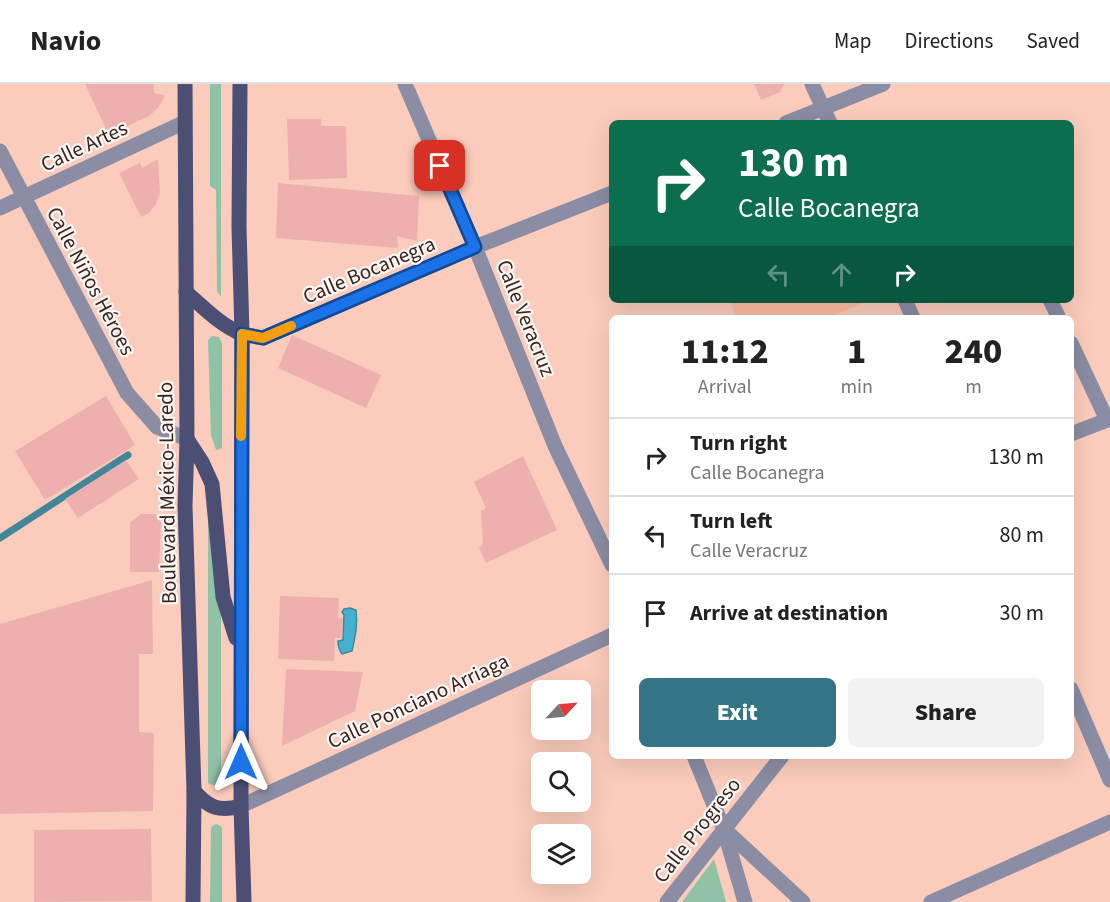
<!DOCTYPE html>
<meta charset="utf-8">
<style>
body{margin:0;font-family:"Source Sans 3",sans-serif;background:#f2f2f2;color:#222;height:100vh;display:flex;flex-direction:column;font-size:22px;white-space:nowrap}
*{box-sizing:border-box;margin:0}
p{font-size:20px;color:#767676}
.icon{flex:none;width:33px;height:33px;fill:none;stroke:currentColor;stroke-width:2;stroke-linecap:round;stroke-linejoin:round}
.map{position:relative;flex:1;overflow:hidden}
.panel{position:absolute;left:609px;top:231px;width:465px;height:444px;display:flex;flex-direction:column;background:#fff;border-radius:9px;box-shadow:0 6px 24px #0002}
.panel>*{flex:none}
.banner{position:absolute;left:609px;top:36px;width:465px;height:183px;border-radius:9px;box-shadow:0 6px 24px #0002;background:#0b6e4f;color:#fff;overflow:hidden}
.needle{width:39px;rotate:64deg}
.fabs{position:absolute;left:531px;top:596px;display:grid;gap:12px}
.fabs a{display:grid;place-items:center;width:60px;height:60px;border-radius:9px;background:#fff;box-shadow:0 6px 24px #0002;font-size:30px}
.pin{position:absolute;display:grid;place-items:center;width:51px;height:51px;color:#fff;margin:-26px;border-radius:12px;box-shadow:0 3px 9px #0006}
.me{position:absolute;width:66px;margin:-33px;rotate:0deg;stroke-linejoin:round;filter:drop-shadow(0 0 4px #0008)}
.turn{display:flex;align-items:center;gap:21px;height:126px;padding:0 30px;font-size:27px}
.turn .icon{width:78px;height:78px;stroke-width:2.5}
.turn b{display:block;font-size:42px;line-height:51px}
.lanes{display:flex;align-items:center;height:57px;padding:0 30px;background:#0003;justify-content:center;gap:30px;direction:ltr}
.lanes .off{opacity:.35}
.eta{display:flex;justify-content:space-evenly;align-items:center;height:102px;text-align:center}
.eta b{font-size:36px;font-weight:800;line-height:42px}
.cta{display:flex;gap:12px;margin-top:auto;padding:12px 30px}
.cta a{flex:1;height:69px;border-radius:9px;background:#337487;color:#fff;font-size:24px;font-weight:800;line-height:69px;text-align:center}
.cta a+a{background:#f2f2f2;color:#222}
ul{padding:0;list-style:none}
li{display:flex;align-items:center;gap:18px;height:78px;padding:0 30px;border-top:2px solid #e0e0e0}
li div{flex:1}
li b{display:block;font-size:22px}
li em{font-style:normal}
header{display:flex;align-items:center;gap:36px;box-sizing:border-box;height:84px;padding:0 30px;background:#fff;border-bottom:2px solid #e0e0e0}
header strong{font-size:28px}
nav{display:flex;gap:33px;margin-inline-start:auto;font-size:21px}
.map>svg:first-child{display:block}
</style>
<header>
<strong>Navio</strong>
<nav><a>Map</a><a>Directions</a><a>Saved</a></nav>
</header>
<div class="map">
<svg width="1110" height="818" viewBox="0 0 1110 818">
<rect width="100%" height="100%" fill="#fbccbb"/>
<path fill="#fdbca5" d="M729,216h140l-41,18h-91z"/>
<g fill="#8fc3a6">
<path d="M210,0h11v213l-4,-6 -1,-101 -6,-4z"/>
<path d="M212,252l7,1 3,6v105l-6,2 -5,-15 -3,-95z"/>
<path d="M208,394l13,130v175l-5,3 -8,-3z"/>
<path d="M216,740l5,2 1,2v74h-12l1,-75z"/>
<path d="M714,775l12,43h-44z"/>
</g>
<path fill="#43b2d1" stroke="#40879a" stroke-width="1.5" d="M350,524l6,2c2,15 -1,27 -4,41l-10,3c-3,-4 -4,-8 -4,-13l5,-1 1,-25 -2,-3 2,-3z"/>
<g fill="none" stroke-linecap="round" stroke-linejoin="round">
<path stroke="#40879a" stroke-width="7" d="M0,454l128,-83"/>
</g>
<g fill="#edb0af">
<path d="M85,0h69v9l11,2 -7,13 -9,8 -40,19z"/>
<path d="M754,0h30l-4,8 -19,8z"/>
<path d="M287,35h34v7h25l1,52 -58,2z"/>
<path d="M158,75l2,34 -4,11 -7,9 -8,4 -22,-44 21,-10 2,5z"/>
<path d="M278,99l141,13 -2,45 -20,-5 1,12 -122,-10z"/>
<path d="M292,251l89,40 -15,33 -88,-40z"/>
<path d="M106,312l29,49 -90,55 -30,-49z"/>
<path d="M523,372l34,74 -71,33 -7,-15 4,-4 -2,-33 5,-3 -12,-26z"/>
<path d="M126,376l13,19 -61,39 -13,-19z"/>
<path d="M141,430h14l6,8 -2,50h-29v-49z"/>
<path d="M152,496l1,74h-14v78l15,1 -1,78 -153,3v-190z"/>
<path d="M280,512l59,2 -1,20h5l-1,20h-7l-1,23 -56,-2z"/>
<path d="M286,585l77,3 -8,39 -73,35z"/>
<path d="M151,745l1,72 -118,1v-72z"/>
</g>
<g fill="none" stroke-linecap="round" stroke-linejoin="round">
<g stroke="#8a8da3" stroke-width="15">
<path d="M405,0l70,163 80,199 57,119"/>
<path d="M812,0l18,39"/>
<path d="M786,39l97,-39"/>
<path d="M0,67l127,242 30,34 30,12"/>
<path d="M0,124l185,-86"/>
<path d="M905,216l8,18"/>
<path d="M1050,216l9,18"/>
<path d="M242,250l21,4 212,-91 137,-54"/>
<path d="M1071,259l36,77"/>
<path d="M1071,350l39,-15"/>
<path d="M1071,605l39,91"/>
<path d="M694,672l30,74 21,72"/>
<path d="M241,722l371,-171"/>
<path d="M724,745l79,73"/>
<path d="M667,818l115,-146"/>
<path d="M931,818l179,-80"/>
</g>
<g stroke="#4c4f74" stroke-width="15">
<path d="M185,0l2,355 -2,67 9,285 -1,111"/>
<path d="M240,0l-1,143 3,107 -1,472 3,96"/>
<path d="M186,208c17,15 34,33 56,42"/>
<path d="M187,355l15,23 10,22 11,113 13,41"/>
<path d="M194,707c15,17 25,21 47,15"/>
</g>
</g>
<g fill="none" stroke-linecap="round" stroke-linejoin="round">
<g stroke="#114b97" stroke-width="15">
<path id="route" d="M241,678l1,-428 21,4 212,-91 -35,-81"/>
</g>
<use href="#route" stroke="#1a73e8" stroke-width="10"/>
<path stroke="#f59e0b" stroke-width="10" d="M241,352l1,-102 21,4 28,-12"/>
</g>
<g text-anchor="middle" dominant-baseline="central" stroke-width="4.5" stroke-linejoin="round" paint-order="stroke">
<g font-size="21" fill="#39231b" stroke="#fdf7f5">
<text transform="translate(84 62) rotate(-25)">Calle Artes</text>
<text transform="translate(369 186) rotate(-23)">Calle Bocanegra</text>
<text transform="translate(91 197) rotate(62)">Calle Niños Héroes</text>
<text transform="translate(526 234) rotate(68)">Calle Veracruz</text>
<text transform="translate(167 409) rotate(-91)">Boulevard México-Laredo</text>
<text transform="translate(418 617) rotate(-25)">Calle Ponciano Arriaga</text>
<text transform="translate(697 746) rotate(-52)">Calle Progreso</text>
</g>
</g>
</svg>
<div class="fabs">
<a><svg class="needle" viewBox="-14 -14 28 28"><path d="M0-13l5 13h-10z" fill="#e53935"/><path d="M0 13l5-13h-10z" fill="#767676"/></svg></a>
<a><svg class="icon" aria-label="search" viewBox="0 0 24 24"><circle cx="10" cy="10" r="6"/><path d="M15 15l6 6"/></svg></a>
<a><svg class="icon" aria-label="layers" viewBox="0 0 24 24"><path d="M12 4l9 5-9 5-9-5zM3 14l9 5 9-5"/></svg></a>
</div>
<div class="pin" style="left:440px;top:82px;background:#d93025"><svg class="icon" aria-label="arrive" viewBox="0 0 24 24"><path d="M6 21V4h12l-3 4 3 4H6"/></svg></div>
<svg class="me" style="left:241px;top:678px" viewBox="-20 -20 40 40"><path d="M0-17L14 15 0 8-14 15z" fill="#1a73e8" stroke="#fff" stroke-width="4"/></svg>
<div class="banner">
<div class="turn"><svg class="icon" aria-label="right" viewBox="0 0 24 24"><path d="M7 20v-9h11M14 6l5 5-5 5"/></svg><div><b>130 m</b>Calle Bocanegra</div></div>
<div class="lanes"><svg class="icon off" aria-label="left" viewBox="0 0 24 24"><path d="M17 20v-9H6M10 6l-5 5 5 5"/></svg><svg class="icon off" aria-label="ahead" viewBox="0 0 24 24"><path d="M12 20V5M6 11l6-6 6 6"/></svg><svg class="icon" aria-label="right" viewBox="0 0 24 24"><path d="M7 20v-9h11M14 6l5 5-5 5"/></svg></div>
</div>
<section class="panel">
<div class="eta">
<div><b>11:12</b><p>Arrival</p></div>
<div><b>1</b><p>min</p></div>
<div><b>240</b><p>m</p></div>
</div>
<ul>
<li><svg class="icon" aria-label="right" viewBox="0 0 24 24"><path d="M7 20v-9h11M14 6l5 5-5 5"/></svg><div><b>Turn right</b><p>Calle Bocanegra</p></div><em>130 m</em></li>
<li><svg class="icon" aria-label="left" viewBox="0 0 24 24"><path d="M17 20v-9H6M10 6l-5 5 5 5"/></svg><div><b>Turn left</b><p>Calle Veracruz</p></div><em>80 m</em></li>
<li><svg class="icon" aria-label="arrive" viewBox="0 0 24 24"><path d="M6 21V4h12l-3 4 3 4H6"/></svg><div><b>Arrive at destination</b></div><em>30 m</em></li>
</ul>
<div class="cta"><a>Exit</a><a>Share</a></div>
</section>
</div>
